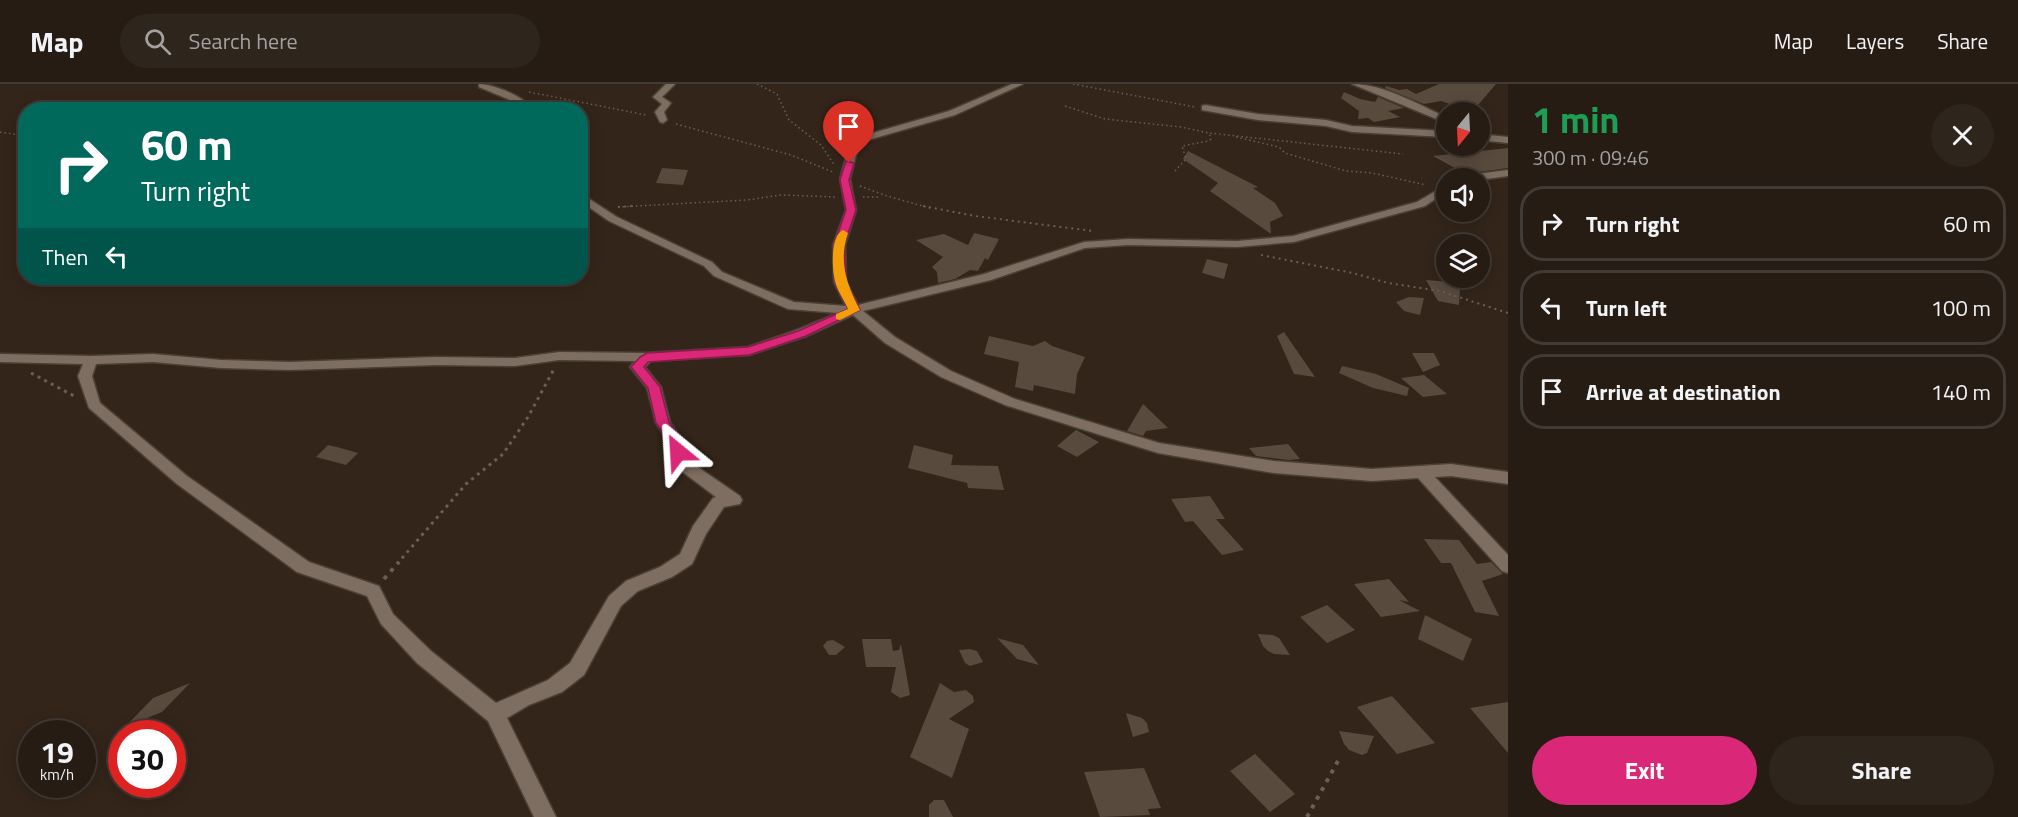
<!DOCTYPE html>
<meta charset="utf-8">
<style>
body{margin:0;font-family:"Titillium Web",sans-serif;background:#2e251d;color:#f1f3f6;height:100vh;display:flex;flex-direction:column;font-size:22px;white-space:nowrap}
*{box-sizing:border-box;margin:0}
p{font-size:20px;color:#a4a1a0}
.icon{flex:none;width:33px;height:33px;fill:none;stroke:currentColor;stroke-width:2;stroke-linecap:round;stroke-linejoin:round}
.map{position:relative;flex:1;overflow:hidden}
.side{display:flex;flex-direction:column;background:#261c14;width:510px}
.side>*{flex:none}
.hud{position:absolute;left:18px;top:18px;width:570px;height:183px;border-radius:24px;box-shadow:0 3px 15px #0003,0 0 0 2px #423a34;background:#00695c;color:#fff;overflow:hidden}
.needle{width:39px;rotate:198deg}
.tools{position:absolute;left:1436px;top:18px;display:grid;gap:12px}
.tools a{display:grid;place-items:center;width:54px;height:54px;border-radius:50%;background:#261c14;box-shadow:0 3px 15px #0003,0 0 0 2px #423a34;font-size:30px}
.speed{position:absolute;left:18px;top:636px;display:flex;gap:12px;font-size:30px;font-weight:700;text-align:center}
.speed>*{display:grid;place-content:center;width:78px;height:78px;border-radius:50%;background:#261c14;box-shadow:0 3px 15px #0003,0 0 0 2px #423a34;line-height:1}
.speed small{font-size:15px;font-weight:400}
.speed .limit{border:9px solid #d22;background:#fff;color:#111}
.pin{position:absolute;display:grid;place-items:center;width:51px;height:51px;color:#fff;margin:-62px -26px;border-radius:50% 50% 50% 0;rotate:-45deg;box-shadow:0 0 6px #0007}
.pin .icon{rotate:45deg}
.me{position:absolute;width:66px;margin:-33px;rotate:333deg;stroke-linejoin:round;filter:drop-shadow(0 0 4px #0008)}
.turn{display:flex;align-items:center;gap:21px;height:126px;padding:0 24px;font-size:27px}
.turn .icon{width:78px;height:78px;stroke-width:2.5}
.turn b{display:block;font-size:42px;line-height:51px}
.then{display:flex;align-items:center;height:57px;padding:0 24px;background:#0003;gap:12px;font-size:22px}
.round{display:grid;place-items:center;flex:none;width:63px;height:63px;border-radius:32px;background:#2e251d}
.headline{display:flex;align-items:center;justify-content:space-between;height:102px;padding:0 24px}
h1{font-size:36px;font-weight:700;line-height:45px;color:#1e9e55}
.action{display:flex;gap:12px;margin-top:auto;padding:12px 24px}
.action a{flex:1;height:69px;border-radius:36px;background:#db2777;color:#fff;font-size:24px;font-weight:700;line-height:69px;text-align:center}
.action a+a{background:#2e251d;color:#f1f3f6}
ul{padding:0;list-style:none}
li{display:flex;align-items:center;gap:18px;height:75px;margin:0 12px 9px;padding:0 12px;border:3px solid #423a34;border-radius:24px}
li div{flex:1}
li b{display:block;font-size:22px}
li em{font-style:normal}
header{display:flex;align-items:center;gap:36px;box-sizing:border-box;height:84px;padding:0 30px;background:#261c14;border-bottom:2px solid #423a34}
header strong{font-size:28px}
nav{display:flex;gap:33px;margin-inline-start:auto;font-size:21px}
.search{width:420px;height:54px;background:#2e251d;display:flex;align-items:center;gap:15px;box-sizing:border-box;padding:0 21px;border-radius:33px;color:#a4a1a0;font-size:22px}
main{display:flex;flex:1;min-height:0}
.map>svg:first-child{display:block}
</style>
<header>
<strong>Map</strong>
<div class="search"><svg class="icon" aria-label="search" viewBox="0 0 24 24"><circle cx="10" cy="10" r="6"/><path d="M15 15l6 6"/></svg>Search here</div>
<nav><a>Map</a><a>Layers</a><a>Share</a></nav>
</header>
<main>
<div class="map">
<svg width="1508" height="733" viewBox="0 0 1508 733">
<rect width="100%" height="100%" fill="#33251a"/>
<g fill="#594a3e">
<path d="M1439,0h57l-24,28 -31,-11 -17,3 -39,-16 1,-2 13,4 8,-1 9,5z"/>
<path d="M1344,8l16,7 15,3 3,-5 26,11 -16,3 12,6 -26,5 -6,-4 -10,1 1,-8 -18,-13z"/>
<path d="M1508,64v20l-30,4 -14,1 -31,-17z"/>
<path d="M1188,67l70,36 -5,1 22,15 8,13 -13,6 1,12 -61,-43 8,-8 -35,-24z"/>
<path d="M662,84l26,2 -5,15 -27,-2z"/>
<path d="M974,149l25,6 -11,21 -3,-2 -7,13 -8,-1 -15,9 -17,4 -1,-11 -5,-5 11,-10 -27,-17 28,-6 24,11z"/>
<path d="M1207,175l21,5 -4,15 -22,-6z"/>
<path d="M1426,196l24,2 10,4 -1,19 -21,-4z"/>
<path d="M1409,213l15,1 -4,17 -16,-4 -8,-9z"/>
<path d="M1284,248l31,45 -21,-3 -17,-38z"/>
<path d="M989,252l44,10 12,-5 7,5 33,11 -8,17 -2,20 -41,-9 -1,6 -18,-4 4,-25 -35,-8z"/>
<path d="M1412,269h22l6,12 -17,7z"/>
<path d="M1342,282l34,8 33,14 -2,8 -34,-8 -34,-15z"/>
<path d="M1424,291l23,19 -24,3 -22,-19z"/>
<path d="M1143,320l25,24 -22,3 -3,5 -16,-5z"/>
<path d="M1076,346l23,12 -22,15 -20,-11z"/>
<path d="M1288,360l12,15 -11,1 -33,-4 -7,-8z"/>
<path d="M328,361l9,2 21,6 -12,12 -30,-8z"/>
<path d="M914,361l39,10 -2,10 47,1 6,24 -36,-2 -1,-5 -59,-15z"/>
<path d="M1210,412l15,23h-9l28,31 -22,5 -29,-34 -8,1 -14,-23z"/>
<path d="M1424,455l35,1 18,24 14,-2 12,12 -21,7 17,35 -24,-4 -24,-49h-10z"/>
<path d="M1389,495l20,23 -10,-2 21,11 -39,6 -27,-33z"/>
<path d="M1327,521l28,25 -28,13 -27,-26z"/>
<path d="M1425,531l47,24 -9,22 -45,-22z"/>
<path d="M1258,550l15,1 6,3 11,17 -16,-1 -6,-3 -5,-5z"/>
<path d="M997,554l26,7 16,20 -22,-6z"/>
<path d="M862,555h29l2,12 6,-1 2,-6 9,51 -10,3 -9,-6 5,-25h-30z"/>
<path d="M833,556l12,7 -9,8h-7l-6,-9 4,-5z"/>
<path d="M970,565l7,2 6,11 -13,4 -5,-3 -6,-13z"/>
<path d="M190,599l-28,29 -37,15 28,-29z"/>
<path d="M940,599l14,9 12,-2 7,6 1,6 -25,17 20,10 -17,49 -42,-21z"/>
<path d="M1392,612l20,22 23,25 -38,11 -40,-47z"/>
<path d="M1508,618v51l-38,-45z"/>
<path d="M1126,629l16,5 5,5 2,9 -16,5z"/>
<path d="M1339,647l35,5 -7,17 -5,2 -13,-5 -5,-6z"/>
<path d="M1255,670l40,40 -25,18 -40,-41z"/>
<path d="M1144,684l17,40 -13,1 2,6 -50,2 -16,-45z"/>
<path d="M934,716h10l9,17h-24v-12z"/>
</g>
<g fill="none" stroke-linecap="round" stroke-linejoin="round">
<g stroke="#4b4036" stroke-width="3">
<g id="minor">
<path d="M479,0c14,0 47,13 54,26h-9l-2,-5 -43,-18z"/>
<path d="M666,0h9l-13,13 9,6 -7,9 3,8 -4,3 -3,-1 -5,-10 7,-8 -9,-7z"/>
<path d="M1012,0h11l-68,31 -87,25 -10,7 -8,32 6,31 -11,35 1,37 12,23 126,-31 100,-32 44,-3 109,2 56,-5 124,-34 29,-17v7l-21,14 -131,36 -57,5 -109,-2 -43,3 -94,32 -128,31 32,26 56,34 64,28 144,44 115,18 98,8 79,-5 57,8v12l-57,-8 -16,1 73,78v18l-6,-2 -84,-93 -46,3 -98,-8 -116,-20 -153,-48 -64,-28 -56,-34 -32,-28 -46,21 -58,19 -98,6 -6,6 16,20 9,35 14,21 8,20 48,33 2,4 -2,4 -16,3 -18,27 -14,30 -20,13 -34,14 -17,15 -37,69 -22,17 -33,13 -22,13 49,99h-22l-46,-96 -71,-58 -36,-39 -14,-28 -70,-24 -120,-88 -88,-76 -11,-32 5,-12 -83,-2v-8h2l89,2 62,-2 68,6 69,2 146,-5 79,1 44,-6 88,1 101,-6 49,-17 41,-17 -50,-4 -74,-33 -10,-10 -95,-45 -29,-20v-8l37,24 95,45 10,10 72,30 52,4 -12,-24 -1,-37 13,-35 -6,-31 9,-33 13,-10 87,-25zM559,276l76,1 -5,6 17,21 9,35 14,21 10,26 36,27 -3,1 -20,28 -13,28 -20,13 -34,14 -17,15 -39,67 -22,17 -52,23 -65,-52 -38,-37 -14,-28 -70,-24 -122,-86 -87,-73 -8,-27 4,-12 57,-2 68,6 69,2 146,-5 79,1z"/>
<path d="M1352,0c32,0 65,20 94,33v6z"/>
<path d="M1205,21l53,9 68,6 26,6 94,5v6l-94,-5 -26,-6 -68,-6 -56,-10v-4z"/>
<path d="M1479,50l29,3v6l-29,-3z"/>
<path d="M1508,86v6l-29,4 -16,-2 5,-3z"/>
</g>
</g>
<g stroke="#6b5e55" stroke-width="1.5" stroke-dasharray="1.5 3" stroke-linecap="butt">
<path d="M757,0l20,10 12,26 32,25 14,21"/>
<path d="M1073,0l122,23"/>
<path d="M529,8l117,23"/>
<path d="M1065,22l40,13 76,8 28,6"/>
<path d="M676,40l115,31 42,17"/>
<path d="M0,48l26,4"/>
<path d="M1236,53l43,10 6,6 61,18 26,2 54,12"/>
<path d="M1175,87l11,-12 -4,-13 26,-5 3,-2 -2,-6 194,21"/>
<path d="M860,102l27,10 43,12"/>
<path d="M863,113h18"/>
<path d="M618,123l129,-7 34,-5 55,2"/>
</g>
<g stroke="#6b5e55" stroke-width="2" stroke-dasharray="2 4" stroke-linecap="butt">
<path d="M923,122l52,10 119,15"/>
<path d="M618,123l16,-1"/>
<path d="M1261,171l92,18 35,10 52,8 68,22"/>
</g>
<g stroke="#6b5e55" stroke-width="3" stroke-dasharray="3 4.5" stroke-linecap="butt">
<path d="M31,289l45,24"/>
<path d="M397,480l69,-80 37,-30 25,-37 26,-48"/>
</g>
<g stroke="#6b5e55" stroke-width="4" stroke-dasharray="4 6" stroke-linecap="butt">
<path d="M384,495l15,-17"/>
<path d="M1307,733l31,-56"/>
</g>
<use href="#minor" fill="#7e6e61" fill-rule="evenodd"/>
</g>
<path fill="#db2777" stroke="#8e194d" stroke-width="1.5" d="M846,77l8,2 -5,17 7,30 -12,35 2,37 14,28 -54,26 -57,19 -101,7 -4,5 16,20 9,35 15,21 1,9 -2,3h-9l-4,-12 -14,-20 -8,-35 -17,-21 9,-10 7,-4 101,-6 50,-16 50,-22 -13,-27 -1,-37 12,-35 -6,-30z"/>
<path fill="#f59e0b" d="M843,146l5,3c-10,29 -1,52 12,77l-20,10 -4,-1v-5l12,-5c-4,-9 -11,-19 -13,-28 -3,-12 -5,-45 8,-51z"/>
</svg>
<div class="tools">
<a><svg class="needle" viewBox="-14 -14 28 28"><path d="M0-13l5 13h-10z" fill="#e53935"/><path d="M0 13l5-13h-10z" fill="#a4a1a0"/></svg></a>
<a><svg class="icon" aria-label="sound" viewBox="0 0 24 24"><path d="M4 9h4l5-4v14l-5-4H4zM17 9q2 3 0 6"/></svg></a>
<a><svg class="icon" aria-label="layers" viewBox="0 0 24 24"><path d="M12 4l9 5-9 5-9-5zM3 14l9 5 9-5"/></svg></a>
</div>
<div class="speed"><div>19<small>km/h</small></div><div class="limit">30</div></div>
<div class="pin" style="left:849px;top:79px;background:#d93025"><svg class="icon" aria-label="arrive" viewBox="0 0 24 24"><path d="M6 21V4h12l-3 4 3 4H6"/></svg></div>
<svg class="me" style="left:678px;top:368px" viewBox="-20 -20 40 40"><path d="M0-17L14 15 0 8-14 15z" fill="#db2777" stroke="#fff" stroke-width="4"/></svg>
<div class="hud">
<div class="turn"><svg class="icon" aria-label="right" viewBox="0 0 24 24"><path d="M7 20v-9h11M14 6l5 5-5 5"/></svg><div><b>60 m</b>Turn right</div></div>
<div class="then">Then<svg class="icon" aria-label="left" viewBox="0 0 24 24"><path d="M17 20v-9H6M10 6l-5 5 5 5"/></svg></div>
</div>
</div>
<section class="side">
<div class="headline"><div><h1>1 min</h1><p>300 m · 09:46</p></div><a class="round"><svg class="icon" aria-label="close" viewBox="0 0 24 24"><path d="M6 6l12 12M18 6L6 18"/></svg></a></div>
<ul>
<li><svg class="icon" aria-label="right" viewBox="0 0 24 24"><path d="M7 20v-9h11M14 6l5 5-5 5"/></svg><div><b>Turn right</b></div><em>60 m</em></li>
<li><svg class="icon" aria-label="left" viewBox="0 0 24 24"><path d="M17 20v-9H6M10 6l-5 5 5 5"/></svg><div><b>Turn left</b></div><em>100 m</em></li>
<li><svg class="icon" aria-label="arrive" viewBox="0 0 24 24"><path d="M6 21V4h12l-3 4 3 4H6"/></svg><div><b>Arrive at destination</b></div><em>140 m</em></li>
</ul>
<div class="action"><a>Exit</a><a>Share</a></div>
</section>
</main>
